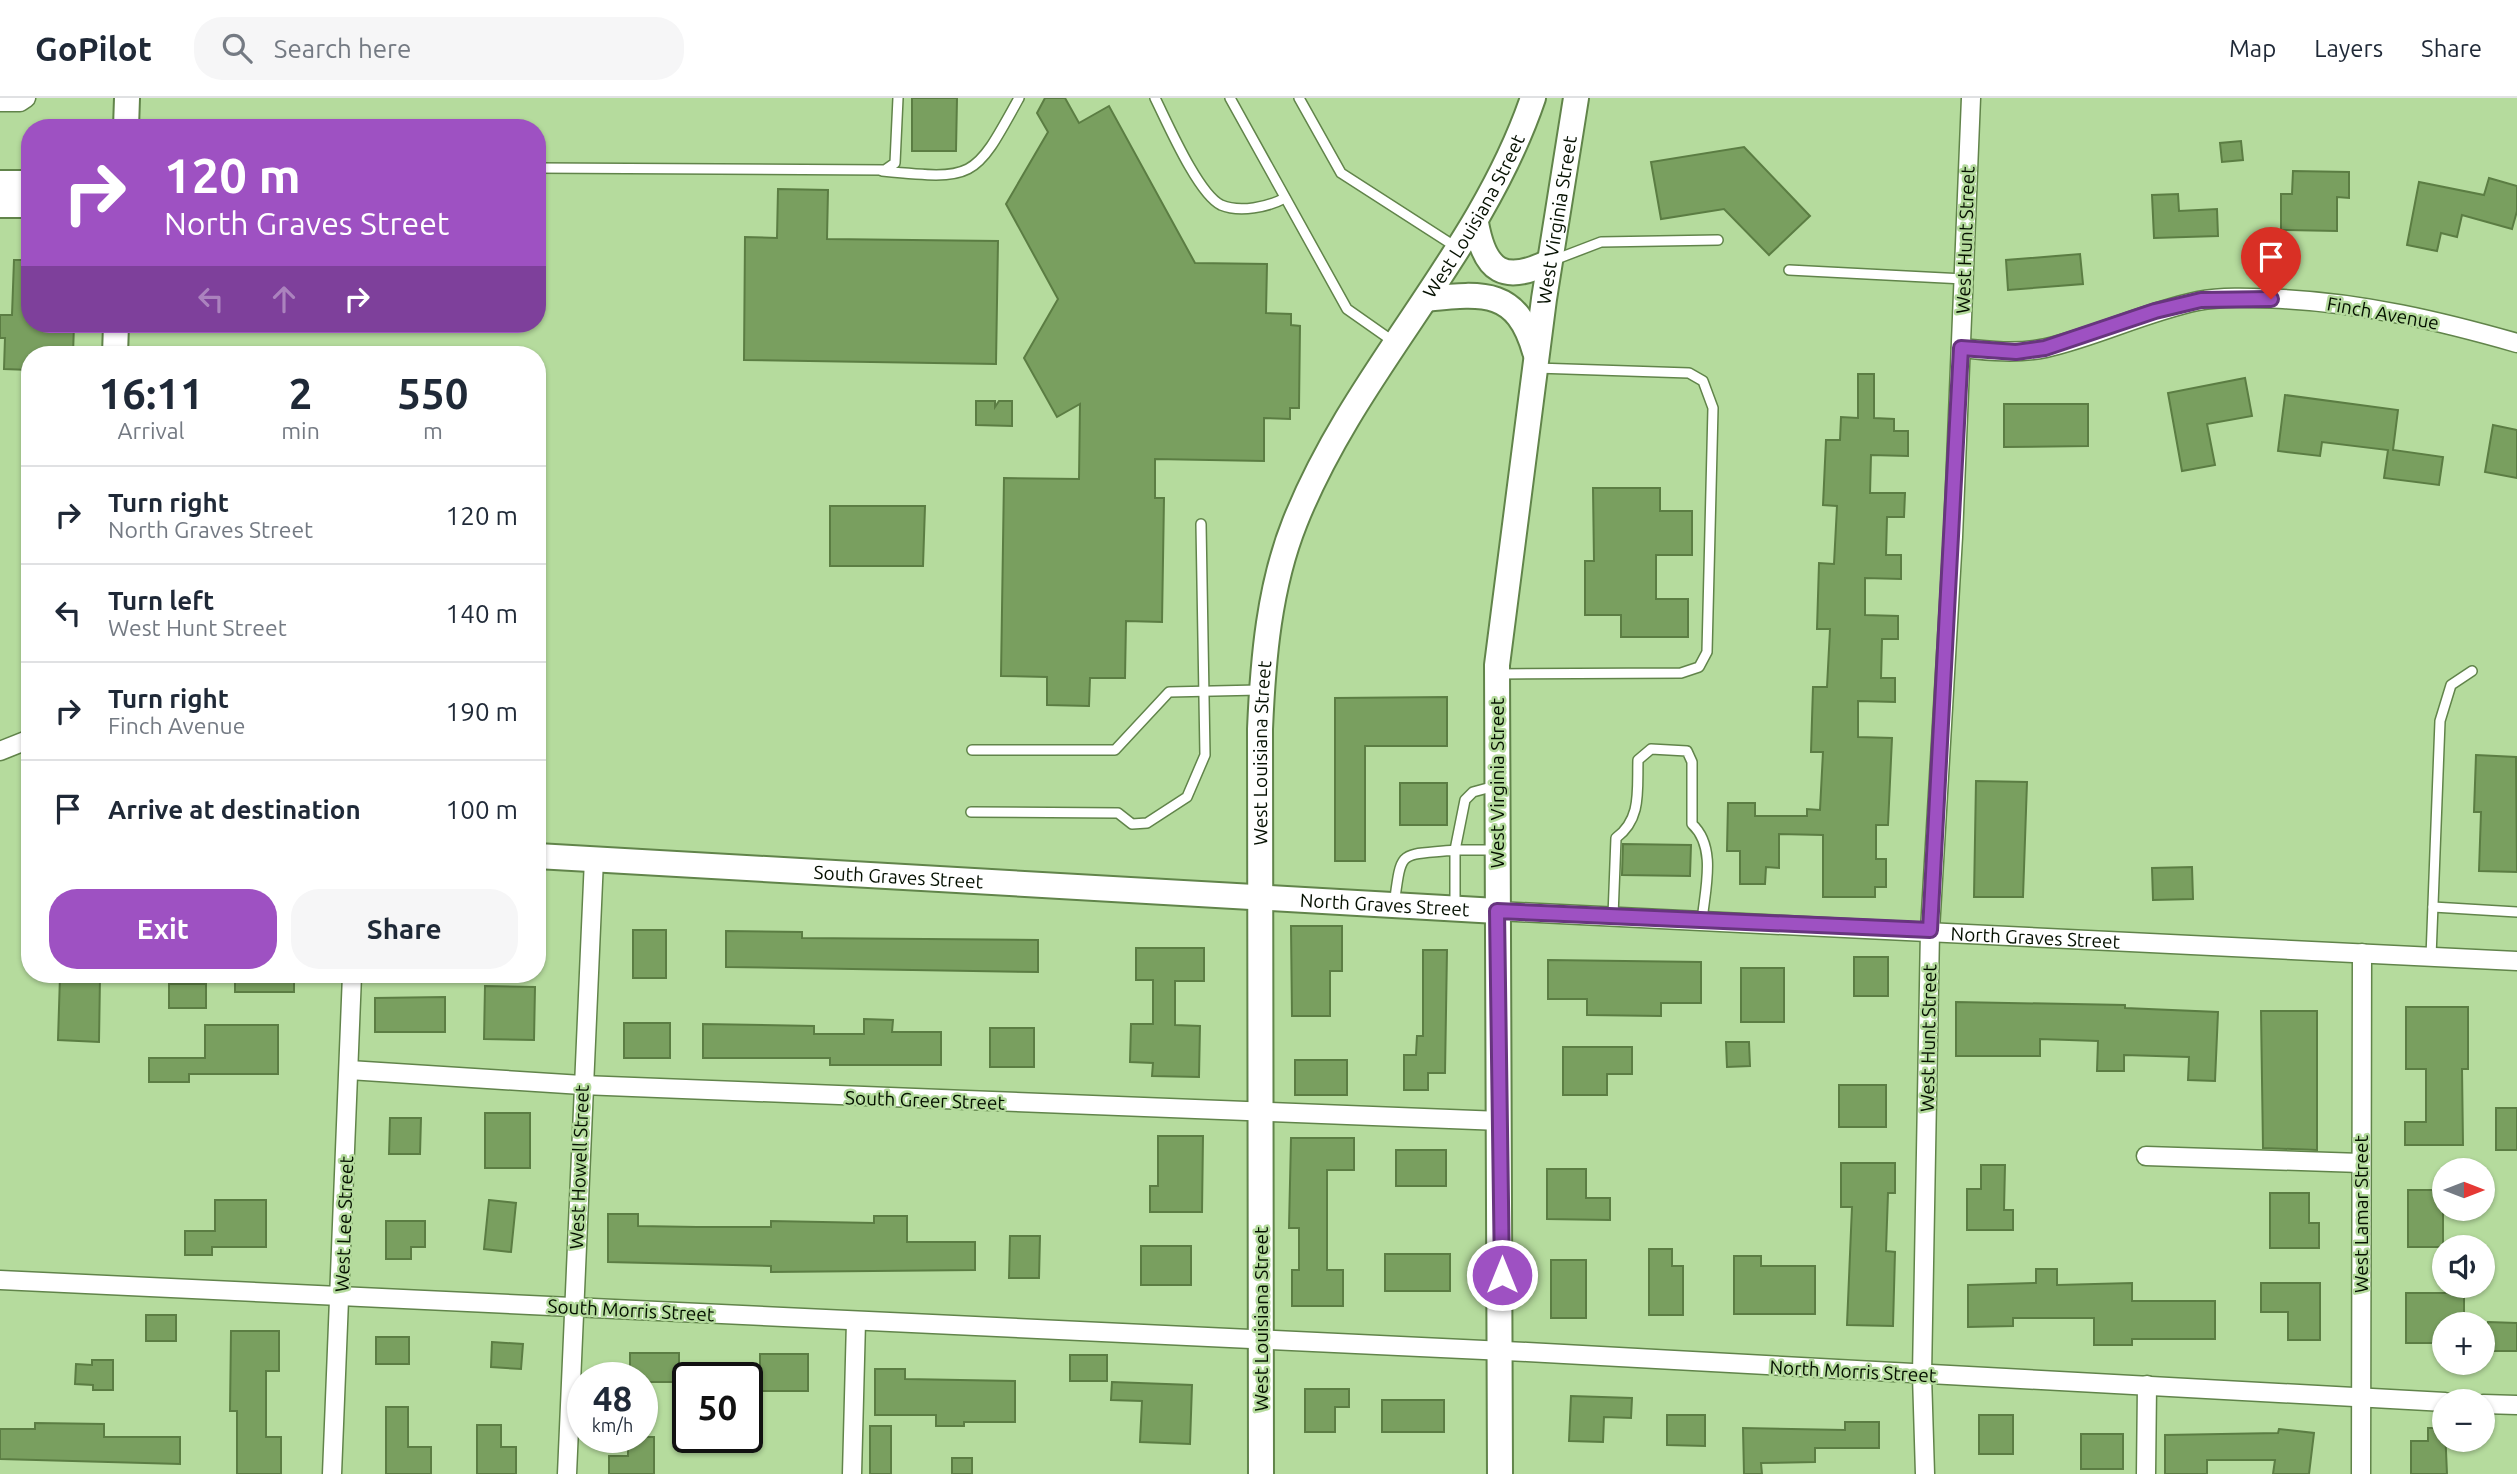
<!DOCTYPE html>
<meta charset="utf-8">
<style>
body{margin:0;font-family:Ubuntu,sans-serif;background:#f6f6f7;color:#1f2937;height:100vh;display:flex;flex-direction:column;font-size:26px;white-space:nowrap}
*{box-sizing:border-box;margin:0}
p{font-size:23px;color:#747a83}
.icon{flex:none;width:38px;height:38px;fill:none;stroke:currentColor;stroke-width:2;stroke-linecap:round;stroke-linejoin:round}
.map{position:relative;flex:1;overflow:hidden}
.details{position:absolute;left:21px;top:248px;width:525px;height:637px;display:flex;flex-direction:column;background:#fff;border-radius:28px;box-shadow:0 2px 5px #0004}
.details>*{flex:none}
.hud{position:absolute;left:21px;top:21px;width:525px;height:214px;border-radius:28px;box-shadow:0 2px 5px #0004;background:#9e51c2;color:#fff;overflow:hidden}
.needle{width:46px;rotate:90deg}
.tools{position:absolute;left:2432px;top:1060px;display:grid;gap:14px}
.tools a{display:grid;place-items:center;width:63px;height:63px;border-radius:50%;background:#fff;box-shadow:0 2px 5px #0004;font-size:35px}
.speed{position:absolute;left:567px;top:1264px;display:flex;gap:14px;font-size:35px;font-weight:700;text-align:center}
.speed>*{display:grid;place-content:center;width:91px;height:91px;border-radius:50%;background:#fff;box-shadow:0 2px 5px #0004;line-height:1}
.speed small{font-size:18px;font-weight:400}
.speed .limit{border:4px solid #111;border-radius:10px;background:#fff;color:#111}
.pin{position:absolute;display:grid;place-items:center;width:60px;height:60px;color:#fff;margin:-72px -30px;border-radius:50% 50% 50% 0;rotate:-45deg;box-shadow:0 0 7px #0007}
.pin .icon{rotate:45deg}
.me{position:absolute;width:77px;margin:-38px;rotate:0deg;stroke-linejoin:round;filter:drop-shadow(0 0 5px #0008)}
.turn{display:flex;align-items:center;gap:24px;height:147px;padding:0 28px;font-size:32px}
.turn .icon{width:91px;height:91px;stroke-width:2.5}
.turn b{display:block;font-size:49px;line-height:60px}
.lanes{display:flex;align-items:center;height:66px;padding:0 28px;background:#0003;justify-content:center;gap:35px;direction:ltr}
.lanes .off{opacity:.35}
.eta{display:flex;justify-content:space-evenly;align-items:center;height:119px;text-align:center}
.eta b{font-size:42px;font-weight:700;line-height:49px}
.primary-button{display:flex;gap:14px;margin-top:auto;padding:14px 28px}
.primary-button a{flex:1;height:80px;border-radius:28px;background:#9e51c2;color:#fff;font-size:28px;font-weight:700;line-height:80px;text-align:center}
.primary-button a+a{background:#f6f6f7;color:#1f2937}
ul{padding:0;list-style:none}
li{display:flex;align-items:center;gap:21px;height:98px;padding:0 28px;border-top:2px solid #e0e1e3}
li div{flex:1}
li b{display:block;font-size:26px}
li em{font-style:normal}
header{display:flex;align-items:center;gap:42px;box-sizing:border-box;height:98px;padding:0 35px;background:#fff;border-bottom:2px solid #e0e1e3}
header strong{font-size:33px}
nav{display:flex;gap:38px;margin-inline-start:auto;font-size:24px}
.search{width:490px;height:63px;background:#f6f6f7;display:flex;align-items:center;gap:18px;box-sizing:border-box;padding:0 24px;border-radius:28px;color:#747a83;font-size:26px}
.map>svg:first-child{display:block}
</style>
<header>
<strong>GoPilot</strong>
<div class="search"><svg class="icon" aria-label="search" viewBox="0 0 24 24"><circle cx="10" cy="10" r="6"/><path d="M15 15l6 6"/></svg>Search here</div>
<nav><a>Map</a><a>Layers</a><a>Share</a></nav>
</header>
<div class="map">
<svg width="2517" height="1376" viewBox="0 0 2517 1376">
<rect width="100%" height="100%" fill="#b5db9d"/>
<g fill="#799f5f" stroke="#5b7d43" stroke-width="2">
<path d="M912,0h45l-1,53h-44z"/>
<path d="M1045,0h20l14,25 30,-17 86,157 72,1 -1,49 25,1v11l9,1 -1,82h-9v11l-26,-1v43l-109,-2v39h9l-2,124 -36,-1 -1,57h-35l-1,28 -42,-1v-28l-46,-1 3,-198 75,1 1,-75 -23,13 -33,-59 34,-59 -52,-95 42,-72 -11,-19z"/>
<path d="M2241,43l2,19 -21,2 -2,-19z"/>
<path d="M1744,49l66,69 -41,39 -45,-46 -63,10 -10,-57z"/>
<path d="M2293,73l56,1v26l-12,-1v34l-56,-1v-36h11z"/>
<path d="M2489,80l28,8v25l-5,18 -50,-14 -5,22 -16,-4 -4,18 -30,-6 12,-63 65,13z"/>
<path d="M778,91l50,1 -1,49 171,2 -2,123 -252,-4 1,-123 32,1z"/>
<path d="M2178,96l1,17 38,-2 1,27 -64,2 -2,-43z"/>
<path d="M2080,156l3,30 -75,6 -2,-30z"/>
<path d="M14,162h16v64h44l-1,31h-43v15l-26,-1 1,-31h-5v-23h12z"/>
<path d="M1858,276h16v44l20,1v12h14v25l-37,-1 -1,38h35l-1,24h-17l-1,38h15v24l-36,-1v37l33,1v23h-16l-1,39h14v24l-37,-1v36l34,1 -4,87h-12v34h10v28h-11v10h-52v-62l-44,-1v34l-13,-1 -1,17h-25v-33h-13l1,-48h27v13h52v-7l13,1 3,-58h-12l2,-65h14l3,-58h-13l2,-66 15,1 3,-58 -14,-1 3,-65h14l1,-23 17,1z"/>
<path d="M2245,280l7,38 -45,8 8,41 -33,6 -14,-78z"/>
<path d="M2285,297l113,15 -5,40 50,7 -4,28 -55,-7 4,-28 -66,-8 -2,14 -42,-5z"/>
<path d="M976,303h19v6l4,-6h13v25l-36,-1z"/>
<path d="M2004,306h84v42l-84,1z"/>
<path d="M2493,327l24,5v48l-32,-6z"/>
<path d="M1593,390h67v23h32v44h-36v44h32v38h-67v-22h-36v-54h9z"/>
<path d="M830,408h95l-2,60h-93z"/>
<path d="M1447,599v49h-82v115h-30v-163z"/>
<path d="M2476,657l40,2 1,115 -38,-1 2,-59h-7z"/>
<path d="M1976,683l51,1 -4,115h-49z"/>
<rect x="1400" y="685" width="47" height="42"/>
<path d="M1623,746l68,1 -1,31 -68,-1z"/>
<path d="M2192,769l1,32 -40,1 -1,-32z"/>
<path d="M1291,828h51v45h-12v45h-38z"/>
<rect x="633" y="832" width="33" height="48"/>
<path d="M726,833l76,1v6l236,2v32l-312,-5z"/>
<path d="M1136,850h68v33h-29v44l25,1 -1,51 -47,-1 1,-13 -23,-1 1,-38h22v-44h-17z"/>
<path d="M1423,852h24l-2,123h-17v17h-24v-35h12l1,-19h6z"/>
<rect x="1854" y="859" width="34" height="39"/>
<path d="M1548,862l153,2v41h-40v13l-74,-1v-16h-39z"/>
<rect x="1741" y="870" width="43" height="54"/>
<rect x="235" y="877" width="59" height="17"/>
<path d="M60,878l40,1 -1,65 -41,-2z"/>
<rect x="169" y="886" width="37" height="24"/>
<path d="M485,888l50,1 -1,53 -50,-1z"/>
<path d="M445,899v35h-70v-34z"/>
<path d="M1956,904l169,3v3l93,4 -3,69 -27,-1 1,-23 -65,-2v16h-27l1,-30 -58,-2v17h-84z"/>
<path d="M2406,909h62v62h-6l1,76h-58v-23h21v-53h-20z"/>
<path d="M2261,913h56v139l-54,-2z"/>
<path d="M864,921l29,1 -1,12h49v33h-111v-7h-127v-34l111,2v8h50z"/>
<rect x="624" y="925" width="46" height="35"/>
<path d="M205,927h73v49h-89v8h-40v-24h56z"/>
<rect x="990" y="930" width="44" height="39"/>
<path d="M1726,944h23l1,24 -23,1z"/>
<path d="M1563,949h69v27h-25v21h-44z"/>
<rect x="1295" y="962" width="52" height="35"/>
<rect x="1839" y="987" width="47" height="42"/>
<rect x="2496" y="1010" width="21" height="42"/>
<rect x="485" y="1015" width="45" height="55"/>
<path d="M390,1020h31l-1,36h-31z"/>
<path d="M1158,1038h45l-1,76h-52v-26h8z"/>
<path d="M1291,1040h63v32h-27v100h16v36h-51v-36h7v-42h-10z"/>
<rect x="1396" y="1052" width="50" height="36"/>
<path d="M1841,1065h54v30h-7l-2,58 9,1 -2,74 -46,-1 5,-118h-11z"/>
<path d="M1981,1067h24l-1,45h9v20h-46v-41h14z"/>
<path d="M1547,1071h39v29h24v22l-63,-1z"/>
<rect x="2408" y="1092" width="35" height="57"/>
<path d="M2270,1095h39v30h10v25h-49z"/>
<path d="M215,1102h51v47h-54v8h-27v-24h30z"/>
<path d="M489,1102l27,3 -5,49 -27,-3z"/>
<path d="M608,1116h30v12l59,1h74v-6l103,2v-7h33v26h68v28l-204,2v-6l-163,-4z"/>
<path d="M386,1123h39v26h-14v12h-25z"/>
<path d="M1010,1138h30l-1,42h-30z"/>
<rect x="1141" y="1148" width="50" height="39"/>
<path d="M1649,1151h23v17h11v49h-34z"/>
<rect x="1385" y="1156" width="65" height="37"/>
<path d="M1734,1158h27v10h54v48h-81z"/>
<rect x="1551" y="1162" width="35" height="58"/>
<path d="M2036,1171h21v16l75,-2v18h83v38h-83v6h-38v-27h-81v8l-45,1v-42l68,-2z"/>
<path d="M2261,1185h59v57h-32v-28h-27z"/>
<path d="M2406,1195h58v32h-19v10h-6v8h-33z"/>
<rect x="146" y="1217" width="30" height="26"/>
<path d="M2488,1224l29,1v28h-30z"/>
<path d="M231,1233h48v40h-13v66h15v37h-44v-63h-7z"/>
<rect x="376" y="1239" width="33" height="27"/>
<path d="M492,1244l31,2 -2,25 -30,-2z"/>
<path d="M630,1255h49v29h-37v-5h-12z"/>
<rect x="760" y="1256" width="48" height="37"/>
<rect x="1070" y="1257" width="37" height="26"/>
<path d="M92,1262h21v30h-20v-5l-18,-1 1,-20 16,1z"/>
<path d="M875,1271h30v10l110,2v41h-51v4h-28v-11h-61z"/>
<path d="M1112,1284l80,3 -2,59 -50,-2 2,-41 -31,-1z"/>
<path d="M1305,1291h44v18h-14v25h-30z"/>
<path d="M1571,1298l61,2 -1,20 -27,-1 -1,25 -34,-1z"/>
<rect x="1382" y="1302" width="62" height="32"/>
<path d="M386,1309h22v40h23v27h-45z"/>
<path d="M1667,1317h38v31l-38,-1z"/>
<rect x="1979" y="1317" width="34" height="39"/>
<path d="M1845,1324h34v26h-64v14l-54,1 1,11h-18l-1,-46 102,2z"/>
<path d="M35,1325l69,1v13h76v27l-180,-5v-30h35z"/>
<path d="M477,1327h24v22h15v27h-39z"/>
<rect x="870" y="1328" width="21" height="48"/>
<path d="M2428,1330h17l2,46h-36v-33h17z"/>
<path d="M2279,1331l35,4 -5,41h-36l2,-14h-68v14h-42v-39l113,-2z"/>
<rect x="2081" y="1336" width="42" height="35"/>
<path d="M628,1339h26v37h-45v-18h19z"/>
<rect x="952" y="1360" width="20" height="16"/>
</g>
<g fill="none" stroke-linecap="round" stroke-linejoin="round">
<g stroke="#61844a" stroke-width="12">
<g id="lane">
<path d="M1155,0c12,24 43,96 66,107 19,8 47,2 64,-7"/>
<path d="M1230,0l117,211 47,33"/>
<path d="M1299,0l42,75 115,74"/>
<path d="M537,70l348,2 10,-7 3,-65"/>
<path d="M882,73c93,9 92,9 137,-73"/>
<path d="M1554,162l47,-18 117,-2"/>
<path d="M1789,172l175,9"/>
<path d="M1498,576l183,-1 18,-6 8,-15 6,-244 -10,-27 -14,-8 -153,-5"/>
<path d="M972,652h143l54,-58 90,-2"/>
<path d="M1495,688l-22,6 -8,8 -10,50h41"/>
<path d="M971,714l147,1 14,11 15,-1 40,-26 18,-42 -4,-231"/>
<path d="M1394,807c8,-58 4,-49 61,-55v57"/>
<path d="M2433,809l84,5"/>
<path d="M1613,818l3,-78c26,-19 21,-48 22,-78l13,-11 36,2 5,11v62c25,23 13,65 10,97"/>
<path d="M2431,859l9,-236 11,-36 21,-14"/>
</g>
</g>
<g stroke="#61844a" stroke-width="21">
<g id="street">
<path d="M0,4h20l6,-4"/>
<path d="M1961,250c28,3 57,6 85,0 52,-12 99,-36 152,-47 27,-5 57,-3 85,-2 80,4 157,22 234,44"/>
<path d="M0,653l30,-12"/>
<path id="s1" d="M1497,813l1020,50"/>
<path d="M349,972l233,15 919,36"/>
<path d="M2146,1058l215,7"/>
<path d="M0,1182l1527,72 918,50"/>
<path d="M2483,1306l34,1"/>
<path d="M332,1376l20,-499"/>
<path d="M567,1376l27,-615"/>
<path d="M852,1376l4,-153"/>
<path d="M1925,1376l-3,-99 8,-445 23,-393 18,-439"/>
<path d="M2146,1376l1,-89"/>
<path d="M2361,1376l1,-521"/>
</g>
</g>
<g stroke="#61844a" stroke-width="28">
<g id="secondary">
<path d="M126,30l1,-30"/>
<path d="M0,85h30"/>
<path d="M0,107h30"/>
<path d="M1476,125c9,49 28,61 73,39"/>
<path d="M1426,201c58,-6 91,-10 109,53"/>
<path d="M115,257l1,-31"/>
<path id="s2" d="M537,758l960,55"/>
<path id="s3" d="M1261,1376l-1,-745c3,-70 9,-142 35,-207 61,-153 185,-268 238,-424"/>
<path id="s4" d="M1500,1376l-3,-809 47,-366 32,-201"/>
</g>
</g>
<use href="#lane" stroke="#fff" stroke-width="9"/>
<use href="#street" stroke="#fff" stroke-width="18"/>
<use href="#secondary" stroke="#fff" stroke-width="24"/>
</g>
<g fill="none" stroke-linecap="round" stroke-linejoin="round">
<g stroke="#67357e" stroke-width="18">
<path id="route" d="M1502,1177l-5,-364 433,19 31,-582 55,4 29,-4 110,-37 46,-11 70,-1"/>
</g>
<use href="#route" stroke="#9e51c2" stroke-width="12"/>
</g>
<g text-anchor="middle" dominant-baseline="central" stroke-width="5" stroke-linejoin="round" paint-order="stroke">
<g font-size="19" fill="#051000" stroke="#b5db9d">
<text stroke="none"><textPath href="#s3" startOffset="1311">West Louisiana Street</textPath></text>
<text stroke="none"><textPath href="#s4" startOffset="1258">West Virginia Street</textPath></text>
<text transform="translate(1965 142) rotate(-88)">West Hunt Street</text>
<text transform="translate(2383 215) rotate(10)">Finch Avenue</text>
<text stroke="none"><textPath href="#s3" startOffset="721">West Louisiana Street</textPath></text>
<text transform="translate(1497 685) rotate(-90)">West Virginia Street</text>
<text stroke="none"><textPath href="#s2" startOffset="362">South Graves Street</textPath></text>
<text stroke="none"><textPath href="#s2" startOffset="849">North Graves Street</textPath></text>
<text stroke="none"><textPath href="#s1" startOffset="539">North Graves Street</textPath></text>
<text transform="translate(1928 940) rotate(-89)">West Hunt Street</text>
<text transform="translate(925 1002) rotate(2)">South Greer Street</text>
<text transform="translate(579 1069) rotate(-88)">West Howell Street</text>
<text transform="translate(2361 1116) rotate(-90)">West Lamar Street</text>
<text transform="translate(344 1126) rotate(-88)">West Lee Street</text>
<text transform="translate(631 1212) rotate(3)">South Morris Street</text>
<text transform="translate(1261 1221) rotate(-90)">West Louisiana Street</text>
<text transform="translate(1853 1273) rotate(3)">North Morris Street</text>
</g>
</g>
</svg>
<div class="tools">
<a><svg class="needle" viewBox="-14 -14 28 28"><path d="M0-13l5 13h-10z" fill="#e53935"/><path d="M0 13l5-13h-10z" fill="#747a83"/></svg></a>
<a><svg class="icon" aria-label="sound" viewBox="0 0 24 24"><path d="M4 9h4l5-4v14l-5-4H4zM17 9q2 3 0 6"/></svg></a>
<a>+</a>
<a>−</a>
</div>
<div class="speed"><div>48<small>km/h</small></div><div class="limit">50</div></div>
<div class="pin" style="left:2271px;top:201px;background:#d93025"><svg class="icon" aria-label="arrive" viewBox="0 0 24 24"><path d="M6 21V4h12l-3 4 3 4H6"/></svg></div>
<svg class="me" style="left:1502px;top:1177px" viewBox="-20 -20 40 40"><circle r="17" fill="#9e51c2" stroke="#fff" stroke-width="3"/><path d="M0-11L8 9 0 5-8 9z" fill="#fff"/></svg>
<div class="hud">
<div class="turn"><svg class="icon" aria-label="right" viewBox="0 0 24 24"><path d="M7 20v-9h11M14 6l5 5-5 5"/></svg><div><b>120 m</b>North Graves Street</div></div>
<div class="lanes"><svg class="icon off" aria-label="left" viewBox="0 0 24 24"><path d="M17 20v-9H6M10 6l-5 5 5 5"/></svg><svg class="icon off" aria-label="ahead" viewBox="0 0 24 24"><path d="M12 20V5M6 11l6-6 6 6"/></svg><svg class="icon" aria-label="right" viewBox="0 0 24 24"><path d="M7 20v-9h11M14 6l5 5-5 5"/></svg></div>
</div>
<section class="details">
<div class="eta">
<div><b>16:11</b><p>Arrival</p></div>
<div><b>2</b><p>min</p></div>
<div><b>550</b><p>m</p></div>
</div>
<ul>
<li><svg class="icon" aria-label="right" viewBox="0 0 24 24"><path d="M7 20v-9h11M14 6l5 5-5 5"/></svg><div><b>Turn right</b><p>North Graves Street</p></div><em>120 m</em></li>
<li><svg class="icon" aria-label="left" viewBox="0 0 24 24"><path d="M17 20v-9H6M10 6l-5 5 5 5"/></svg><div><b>Turn left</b><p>West Hunt Street</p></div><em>140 m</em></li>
<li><svg class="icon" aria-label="right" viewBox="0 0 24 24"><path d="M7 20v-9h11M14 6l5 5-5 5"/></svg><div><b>Turn right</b><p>Finch Avenue</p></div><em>190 m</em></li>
<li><svg class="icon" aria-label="arrive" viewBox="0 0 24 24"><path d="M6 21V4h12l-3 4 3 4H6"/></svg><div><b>Arrive at destination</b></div><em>100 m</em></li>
</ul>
<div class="primary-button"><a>Exit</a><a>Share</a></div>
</section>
</div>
